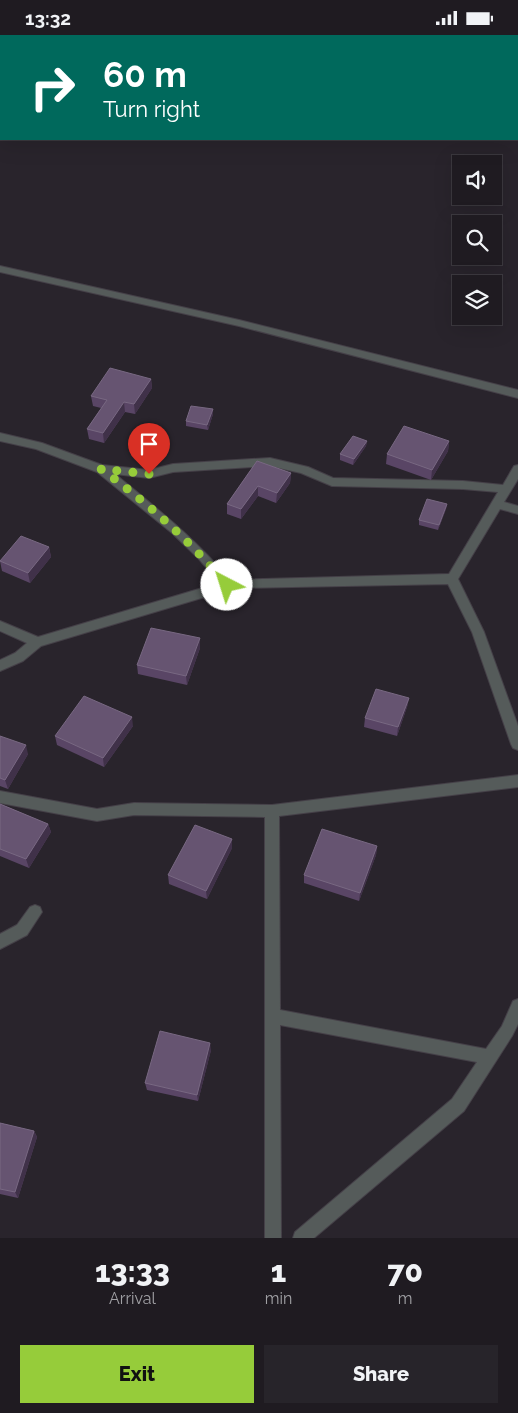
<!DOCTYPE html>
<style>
body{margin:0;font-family:Raleway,sans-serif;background:#27242a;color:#f1f3f6;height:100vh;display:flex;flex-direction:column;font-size:19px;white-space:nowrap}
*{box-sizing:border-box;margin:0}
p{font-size:16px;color:#a1a1a5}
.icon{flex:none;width:28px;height:28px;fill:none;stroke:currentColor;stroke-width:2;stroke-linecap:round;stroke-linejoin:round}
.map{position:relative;height:1203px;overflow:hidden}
.sheet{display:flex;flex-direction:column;background:#1f1b21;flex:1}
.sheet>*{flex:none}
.hud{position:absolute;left:0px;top:0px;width:519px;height:105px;box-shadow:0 5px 20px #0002,0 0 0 1px #3c393f;background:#00695c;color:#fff;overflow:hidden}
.buttons{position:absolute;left:452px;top:120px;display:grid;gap:10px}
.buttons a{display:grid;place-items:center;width:50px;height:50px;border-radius:0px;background:#1f1b21;box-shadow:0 5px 20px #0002,0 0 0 1px #3c393f;font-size:25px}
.pin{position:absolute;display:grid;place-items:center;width:42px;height:42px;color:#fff;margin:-51px -21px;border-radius:50% 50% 50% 0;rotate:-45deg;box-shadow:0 0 5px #0007}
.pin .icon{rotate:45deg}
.me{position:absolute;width:55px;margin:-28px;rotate:320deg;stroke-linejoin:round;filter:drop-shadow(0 0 4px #0008)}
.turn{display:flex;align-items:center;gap:18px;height:105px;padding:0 20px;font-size:22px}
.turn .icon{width:65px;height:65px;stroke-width:2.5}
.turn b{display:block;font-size:35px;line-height:42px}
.eta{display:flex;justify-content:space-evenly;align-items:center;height:85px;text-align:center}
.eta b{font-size:30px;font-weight:800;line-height:35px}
.button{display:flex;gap:10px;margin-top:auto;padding:10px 20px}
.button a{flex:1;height:58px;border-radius:0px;background:#96cc3a;color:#111;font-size:20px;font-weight:800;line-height:58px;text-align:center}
.button a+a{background:#27242a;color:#f1f3f6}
.status{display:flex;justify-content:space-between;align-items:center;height:35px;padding:0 25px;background:#1f1b21;direction:ltr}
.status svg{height:14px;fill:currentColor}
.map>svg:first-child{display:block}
</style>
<div class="status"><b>13:32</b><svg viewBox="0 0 49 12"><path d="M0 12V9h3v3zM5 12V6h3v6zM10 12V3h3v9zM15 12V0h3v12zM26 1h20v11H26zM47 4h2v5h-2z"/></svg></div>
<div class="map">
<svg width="518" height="1203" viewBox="0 0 518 1203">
<rect width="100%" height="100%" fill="#29242c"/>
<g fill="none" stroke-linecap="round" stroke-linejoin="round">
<g stroke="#454048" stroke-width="2">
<g id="minor">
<path d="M0,398l42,10 60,22 47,5 24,-6 97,-6 38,9 25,11 130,3 40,4 11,-19 4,-1v14l-14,23 14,4v8l-18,-5 -42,70 26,53 34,94v24l-5,-2 -2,-4 -39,-112 -24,-48 -213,4 -194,58 -18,15 -23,10v-11l15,-7 12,-10 -27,-12v-10l38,16 181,-54 -20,-24 -27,-26 -75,-61 -61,-23 -36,-8zM270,431l31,7 31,13 131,3 35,3 -49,82 -219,6c-34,-41 -74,-72 -115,-106l34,4 24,-6z"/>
<path d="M518,740v12l-239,29 1,194 206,39 16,-23 11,-25 5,-2v25l-6,12 -48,75 -150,127h-21l2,-6 157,-133 25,-37 -197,-37 1,213h-16v-421l-131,-2 -37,6 -97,-18v-12l97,18 37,-6 138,2z"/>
<path d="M35,870l5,2 2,5 -15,23 -27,14v-15l17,-9 13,-18z"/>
</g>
</g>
<g stroke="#454048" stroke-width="2">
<path id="tertiary" d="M0,231l239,54 279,70v8l-279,-72 -239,-54z"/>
</g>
<use href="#minor" fill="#555b5a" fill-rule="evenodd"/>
<use href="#tertiary" fill="#555b5a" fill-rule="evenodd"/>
</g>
<g fill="#594565">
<path d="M151,344l1,9 -17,26 -10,-2 -21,31 -15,-4 -2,-10 14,-21 -8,-2 -2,-10z"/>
<path d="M213,379l-5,16 -22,-4v-5z"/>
<path d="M367,406l-1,5 -13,19 -13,-5v-6z"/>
<path d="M449,406l-1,10 -17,29 -45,-16 1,-10z"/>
<path d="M257,426l34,12 -1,10 -14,20 -18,-7 -17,23 -14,-5v-10z"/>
<path d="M447,469l-1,5 -8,21 -19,-5v-5z"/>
<path d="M49,512l2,10 -21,26 -28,-12 -2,-10z"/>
<path d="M200,613l-13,37 -49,-11 -1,-9z"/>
<path d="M409,663l-2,9 -10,29 -33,-9 1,-9z"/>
<path d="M133,691l-29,41 -47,-22 -2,-9z"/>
<path d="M0,701l28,18 -20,35 -8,-3z"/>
<path d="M0,769l48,20 3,8 -22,36 -29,-12z"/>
<path d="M377,811l-1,9 -17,46 -55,-18v-8z"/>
<path d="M232,813l-25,51 -38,-15 -1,-9z"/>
<path d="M211,1015l-13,51 -51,-11 -2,-7z"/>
<path d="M0,1088l34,8 3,6 -19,61 -18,-4z"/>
</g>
<g fill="#403149">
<path d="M151,344l1,9 -17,26 -1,-10z"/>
<path d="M124,367l1,10 -21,31 -1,-10z"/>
<path d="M213,374v5l-5,16 -1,-5z"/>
<path d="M367,406l-1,5 -13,19 1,-6z"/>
<path d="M449,406l-1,10 -17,29 1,-10z"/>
<path d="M291,438l-1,10 -14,20 1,-10z"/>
<path d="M258,451v10l-17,23v-10z"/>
<path d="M447,469l-1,5 -8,21 1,-5z"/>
<path d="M49,512l2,10 -21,26 -2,-10z"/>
<path d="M200,603v10l-13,37 -1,-9z"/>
<path d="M409,663l-2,9 -10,29 1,-9z"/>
<path d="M132,682l1,9 -29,41 -1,-9z"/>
<path d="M26,710l2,9 -20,35 -3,-9z"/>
<path d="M48,789l3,8 -22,36 -3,-9z"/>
<path d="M232,804v9l-25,51 -1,-8z"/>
<path d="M377,811l-1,9 -17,46 1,-8z"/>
<path d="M210,1008l1,7 -13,51 -1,-6z"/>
<path d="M34,1096l3,6 -19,61 -3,-6z"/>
</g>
<g fill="#665471" stroke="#786882">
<path d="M110,333l41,11 -17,25 -10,-2 -21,31 -16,-4 20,-29 -16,-4z"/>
<path d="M191,371l22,3 -6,16 -21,-4z"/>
<path d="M404,391l45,15 -17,29 -45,-16z"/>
<path d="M353,401l14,5 -13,18 -14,-5z"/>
<path d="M257,426l34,12 -14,20 -19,-7 -17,23 -14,-5z"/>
<path d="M427,464l20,5 -8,21 -20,-5z"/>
<path d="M21,501l28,11 -21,26 -28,-12z"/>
<path d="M151,593l49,10 -14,38 -49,-11z"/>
<path d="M376,654l33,9 -11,29 -33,-9z"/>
<path d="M84,661l48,21 -29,41 -48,-22z"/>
<path d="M0,701l26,9 -21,35 -5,-2z"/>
<path d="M0,769l48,20 -22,35 -26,-10z"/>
<path d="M195,790l37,14 -26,52 -38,-16z"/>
<path d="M322,794l55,17 -17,47 -56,-18z"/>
<path d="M160,996l50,12 -13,52 -52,-12z"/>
<path d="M0,1088l34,8 -19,61 -15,-3z"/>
</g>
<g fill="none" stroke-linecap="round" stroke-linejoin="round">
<path stroke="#96cc3a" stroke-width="9" stroke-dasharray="0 16.2" d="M149,439l-48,-5c47,34 89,72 126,116"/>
</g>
</svg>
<div class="buttons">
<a><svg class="icon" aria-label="sound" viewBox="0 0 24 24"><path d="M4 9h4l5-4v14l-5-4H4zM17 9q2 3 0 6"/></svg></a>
<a><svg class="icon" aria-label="search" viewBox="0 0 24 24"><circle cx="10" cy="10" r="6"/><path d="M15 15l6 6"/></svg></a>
<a><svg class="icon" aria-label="layers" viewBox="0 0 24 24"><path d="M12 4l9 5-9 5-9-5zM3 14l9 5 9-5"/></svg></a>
</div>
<div class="pin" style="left:149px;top:439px;background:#d93025"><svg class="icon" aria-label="arrive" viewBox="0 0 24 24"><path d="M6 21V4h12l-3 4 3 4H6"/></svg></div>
<svg class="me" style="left:227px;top:550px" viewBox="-20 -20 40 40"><circle r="19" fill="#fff"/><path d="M0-13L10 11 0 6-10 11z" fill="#96cc3a"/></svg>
<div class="hud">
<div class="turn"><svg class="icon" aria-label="right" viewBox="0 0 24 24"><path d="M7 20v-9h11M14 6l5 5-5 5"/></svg><div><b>60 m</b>Turn right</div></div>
</div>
</div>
<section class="sheet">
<div class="eta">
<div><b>13:33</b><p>Arrival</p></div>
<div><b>1</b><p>min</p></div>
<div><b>70</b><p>m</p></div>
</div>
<div class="button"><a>Exit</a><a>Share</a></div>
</section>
